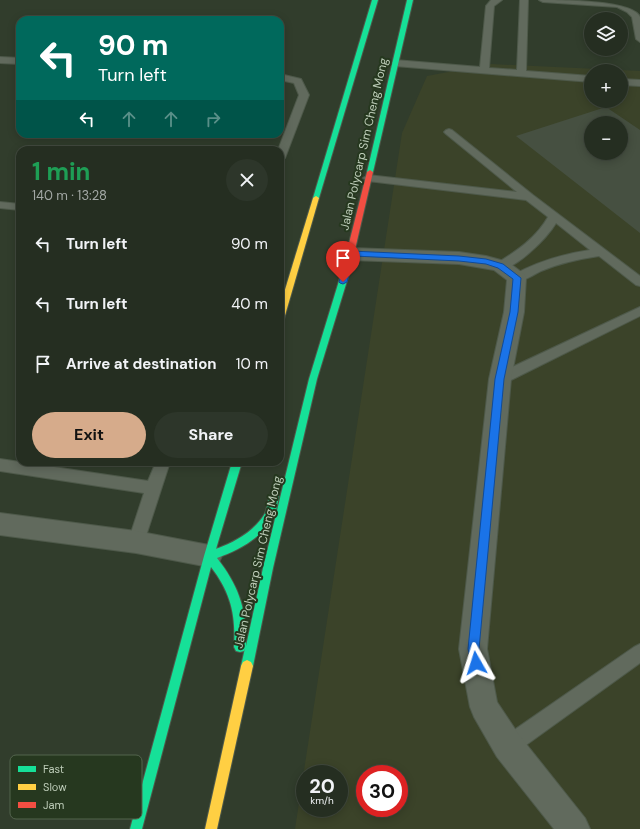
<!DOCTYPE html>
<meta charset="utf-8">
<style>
body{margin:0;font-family:"DM Sans",sans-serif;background:#2d362a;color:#f1f3f6;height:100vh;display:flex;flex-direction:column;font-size:15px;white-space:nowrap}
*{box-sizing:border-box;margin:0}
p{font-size:13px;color:#a3a8a5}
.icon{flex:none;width:22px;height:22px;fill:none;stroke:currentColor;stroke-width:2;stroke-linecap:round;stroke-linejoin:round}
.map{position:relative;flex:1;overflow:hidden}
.details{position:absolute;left:16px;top:146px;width:268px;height:320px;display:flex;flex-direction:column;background:#252e21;border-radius:12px;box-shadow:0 2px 10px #0003,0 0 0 1px #424a3f}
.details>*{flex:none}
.top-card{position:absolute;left:16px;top:16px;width:268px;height:122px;border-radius:12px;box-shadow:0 2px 10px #0003,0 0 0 1px #424a3f;background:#00695c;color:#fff;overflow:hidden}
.fabs{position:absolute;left:584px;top:12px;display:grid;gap:8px}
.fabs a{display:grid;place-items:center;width:44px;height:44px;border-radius:50%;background:#252e21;box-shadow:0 2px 10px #0003,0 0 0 1px #424a3f;font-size:20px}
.speed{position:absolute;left:296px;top:765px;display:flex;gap:8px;font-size:20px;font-weight:700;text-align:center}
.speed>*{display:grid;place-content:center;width:52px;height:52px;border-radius:50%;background:#252e21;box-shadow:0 2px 10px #0003,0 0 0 1px #424a3f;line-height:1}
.speed small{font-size:10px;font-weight:400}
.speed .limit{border:6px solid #d22;background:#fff;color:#111}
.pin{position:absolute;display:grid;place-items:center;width:34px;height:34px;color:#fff;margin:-41px -17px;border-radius:50% 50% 50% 0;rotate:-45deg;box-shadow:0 0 4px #0007}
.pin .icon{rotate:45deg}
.me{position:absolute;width:44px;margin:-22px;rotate:354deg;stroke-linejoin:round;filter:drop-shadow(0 0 3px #0008)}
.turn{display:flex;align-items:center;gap:14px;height:84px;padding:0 16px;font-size:18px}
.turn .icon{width:52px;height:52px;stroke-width:2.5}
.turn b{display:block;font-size:28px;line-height:34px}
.lanes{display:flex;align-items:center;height:38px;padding:0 16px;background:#0003;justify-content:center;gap:20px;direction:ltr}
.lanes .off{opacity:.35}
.round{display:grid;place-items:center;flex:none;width:42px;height:42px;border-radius:21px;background:#2d362a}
.headline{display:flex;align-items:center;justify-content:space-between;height:68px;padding:0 16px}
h1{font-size:24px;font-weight:700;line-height:30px;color:#1e9e55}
.button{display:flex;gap:8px;margin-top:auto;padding:8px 16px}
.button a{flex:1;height:46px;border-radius:24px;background:#d6ab8b;color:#111;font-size:16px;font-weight:700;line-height:46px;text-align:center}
.button a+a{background:#2d362a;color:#f1f3f6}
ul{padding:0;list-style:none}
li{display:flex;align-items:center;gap:12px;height:60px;padding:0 16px}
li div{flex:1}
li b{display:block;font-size:15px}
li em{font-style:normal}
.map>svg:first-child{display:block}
</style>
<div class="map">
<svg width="640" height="829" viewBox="0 0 640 829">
<rect width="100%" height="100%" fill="#313d2c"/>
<path fill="#3b4329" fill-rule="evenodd" d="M491,64l149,7v758h-345l107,-696 25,-57zM591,71h30v30h-30zM591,123h30v30h-30zM305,774h34v34h-34zM365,774h34v34h-34z"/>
<path fill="#465041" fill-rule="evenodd" d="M606,107l34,23v103l-124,-97zM591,123h30v30h-30z"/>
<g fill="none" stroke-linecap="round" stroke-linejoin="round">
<g stroke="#4e594a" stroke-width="2">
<g id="lane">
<path d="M491,0h11l-8,6 -5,62 28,2 3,-70h8l-2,71 65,5v6l-196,-16 -4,-3 4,-3 85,7 6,-61z"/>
<path d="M539,0c19,0 95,0 101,17 0,7 0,17 0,25l-4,-3 -4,-22 -5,-5 -10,-5 -74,-5z"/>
<path d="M0,57l20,1v6l-20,-1z"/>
<path d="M280,74l21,5 8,16 -24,63 -5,3v-11h-2l21,-55 -5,-12 -14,-3z"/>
<path d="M621,79l19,1v6l-19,-1z"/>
<path d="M449,129l3,1 81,65 107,81v10l-4,-1 -37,-29c-20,3 -39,7 -58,15 -8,4 -19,12 -28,10l-2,-3 2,-3c24,-13 50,-21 77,-25l-34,-27c-8,14 -43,50 -59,46l-2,-3 2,-3c20,-12 39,-25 51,-46l-22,-17 -158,-19 -5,-3 5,-3 149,17 -71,-58 -2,-2 2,-2z"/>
<path d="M0,202l20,2v6l-20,-2z"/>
<path d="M640,307v9l-135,67 -5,1 -5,-1 -2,-4 2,-4z"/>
<path d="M0,459l148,22 8,-19h14l-26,80 -2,5 -6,2 -6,-2 -2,-5 16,-49 -144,-22z"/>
<path d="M640,644v19l-125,90 -7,2 -7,-2 -2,-7 2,-7 133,-92z"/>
</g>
</g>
<g stroke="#4e594a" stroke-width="2">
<g id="street">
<path d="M351,248l108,4 27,4 22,6 16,12 2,4 -2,34 -13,67 -24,270 10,53 22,33 66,83 5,11h-36l-57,-72 -23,-40 -4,-10 -11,-58 30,-270 15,-67 3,-32 -13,-10 -35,-6 -108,-4 -6,-2 -3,-4 3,-4z"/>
<path d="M0,513l136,18 73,14 9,3 4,8 -4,8 -9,3 -73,-14 -136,-18z"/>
</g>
</g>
<g stroke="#4e594a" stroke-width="2">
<g id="fast">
<path d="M372,0h6l-59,198 -1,1h-4l-1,-1z"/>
<path d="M407,0h6l-40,172 -3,2 -3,-2z"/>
<path d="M346,268l4,3 -33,108 -44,189 -20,98 -2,4 -4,2 -4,-2 -2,-4 4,-18 -1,3 -4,1 -4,-1 -2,-4c2,-32 -3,-54 -23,-80l-69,262h-12l74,-273 28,-94h10l-26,87c19,-7 37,-17 48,-34 4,-6 3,-15 7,-21l3,-1 3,1 2,3c-2,7 -3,16 -6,21 -13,21 -34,32 -56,40 22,28 30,52 29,88l17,-78 46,-189 33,-108z"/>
</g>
</g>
<g stroke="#4e594a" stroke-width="2">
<g id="slow">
<path d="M316,196l3,2 -35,121 -4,3v-16l33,-108z"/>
<path d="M247,660l4,2 2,4 -36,163h-12l36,-163 2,-4z"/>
</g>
</g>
<g stroke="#4e594a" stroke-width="2">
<path id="jam" d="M370,170l3,2 -23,99 -4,3 -4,-3 25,-99z"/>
</g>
<use href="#lane" fill="#616a5d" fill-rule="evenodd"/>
<use href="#street" fill="#616a5d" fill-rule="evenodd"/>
<use href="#fast" fill="#16e098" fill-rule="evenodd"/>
<use href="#slow" fill="#ffcf43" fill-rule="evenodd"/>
<use href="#jam" fill="#f24e42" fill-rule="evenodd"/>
</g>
<path fill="#1a73e8" stroke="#114b97" d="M351,251l108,5 27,3 17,5 18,14 -3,34 -14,67 -25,270 3,14 -2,4 -4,2 -4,-2 -4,-18 27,-270 15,-67 3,-33 -15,-11 -12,-4 -27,-3 -105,-5 -7,26 -4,2 -3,-1 -1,-1 8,-28z"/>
<g text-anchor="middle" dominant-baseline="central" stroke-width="4" stroke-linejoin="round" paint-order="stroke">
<g font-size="12" fill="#bdccb8" stroke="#26381f">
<text transform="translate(364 144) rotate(-77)">Jalan Polycarp Sim Cheng Mong</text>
<text transform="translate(258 562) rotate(-77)">Jalan Polycarp Sim Cheng Mong</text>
</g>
</g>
<rect x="10" y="755" width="132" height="64" rx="6" fill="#26381f" stroke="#53644d" stroke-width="1"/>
<rect x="18" y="766" width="18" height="6" fill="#16e098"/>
<rect x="18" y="784" width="18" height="6" fill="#ffcf43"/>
<rect x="18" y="802" width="18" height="6" fill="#f24e42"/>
<g font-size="11" fill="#bdccb8">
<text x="43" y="773">Fast</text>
<text x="43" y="791">Slow</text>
<text x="43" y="809">Jam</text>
</g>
</svg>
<div class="fabs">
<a><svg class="icon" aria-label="layers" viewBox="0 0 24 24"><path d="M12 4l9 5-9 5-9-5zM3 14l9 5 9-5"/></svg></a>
<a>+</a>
<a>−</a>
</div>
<div class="speed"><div>20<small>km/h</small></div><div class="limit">30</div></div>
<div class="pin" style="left:343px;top:282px;background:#d93025"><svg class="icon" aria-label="arrive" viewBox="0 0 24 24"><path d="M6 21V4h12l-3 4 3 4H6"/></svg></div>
<svg class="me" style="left:476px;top:663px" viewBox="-20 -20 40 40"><path d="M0-17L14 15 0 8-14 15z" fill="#1a73e8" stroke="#fff" stroke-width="4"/></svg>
<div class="top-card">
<div class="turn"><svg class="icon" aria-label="left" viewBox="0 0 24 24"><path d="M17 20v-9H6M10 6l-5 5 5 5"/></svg><div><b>90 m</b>Turn left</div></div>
<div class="lanes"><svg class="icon" aria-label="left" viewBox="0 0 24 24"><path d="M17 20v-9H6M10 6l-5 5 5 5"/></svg><svg class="icon off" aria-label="ahead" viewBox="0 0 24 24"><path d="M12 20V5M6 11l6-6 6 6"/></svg><svg class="icon off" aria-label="ahead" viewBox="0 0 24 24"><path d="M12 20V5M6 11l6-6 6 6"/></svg><svg class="icon off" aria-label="right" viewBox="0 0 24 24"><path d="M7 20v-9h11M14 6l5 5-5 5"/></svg></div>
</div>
<section class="details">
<div class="headline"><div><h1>1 min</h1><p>140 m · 13:28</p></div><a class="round"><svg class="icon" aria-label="close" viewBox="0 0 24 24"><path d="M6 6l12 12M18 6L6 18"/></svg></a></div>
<ul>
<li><svg class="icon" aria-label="left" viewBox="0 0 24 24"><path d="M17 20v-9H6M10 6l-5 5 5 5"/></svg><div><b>Turn left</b></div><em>90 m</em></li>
<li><svg class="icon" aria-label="left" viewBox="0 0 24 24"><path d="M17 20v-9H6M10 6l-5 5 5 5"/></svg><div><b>Turn left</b></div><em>40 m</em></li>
<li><svg class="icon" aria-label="arrive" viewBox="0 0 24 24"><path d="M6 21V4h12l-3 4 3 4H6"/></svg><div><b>Arrive at destination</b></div><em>10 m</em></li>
</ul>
<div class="button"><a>Exit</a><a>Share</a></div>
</section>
</div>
